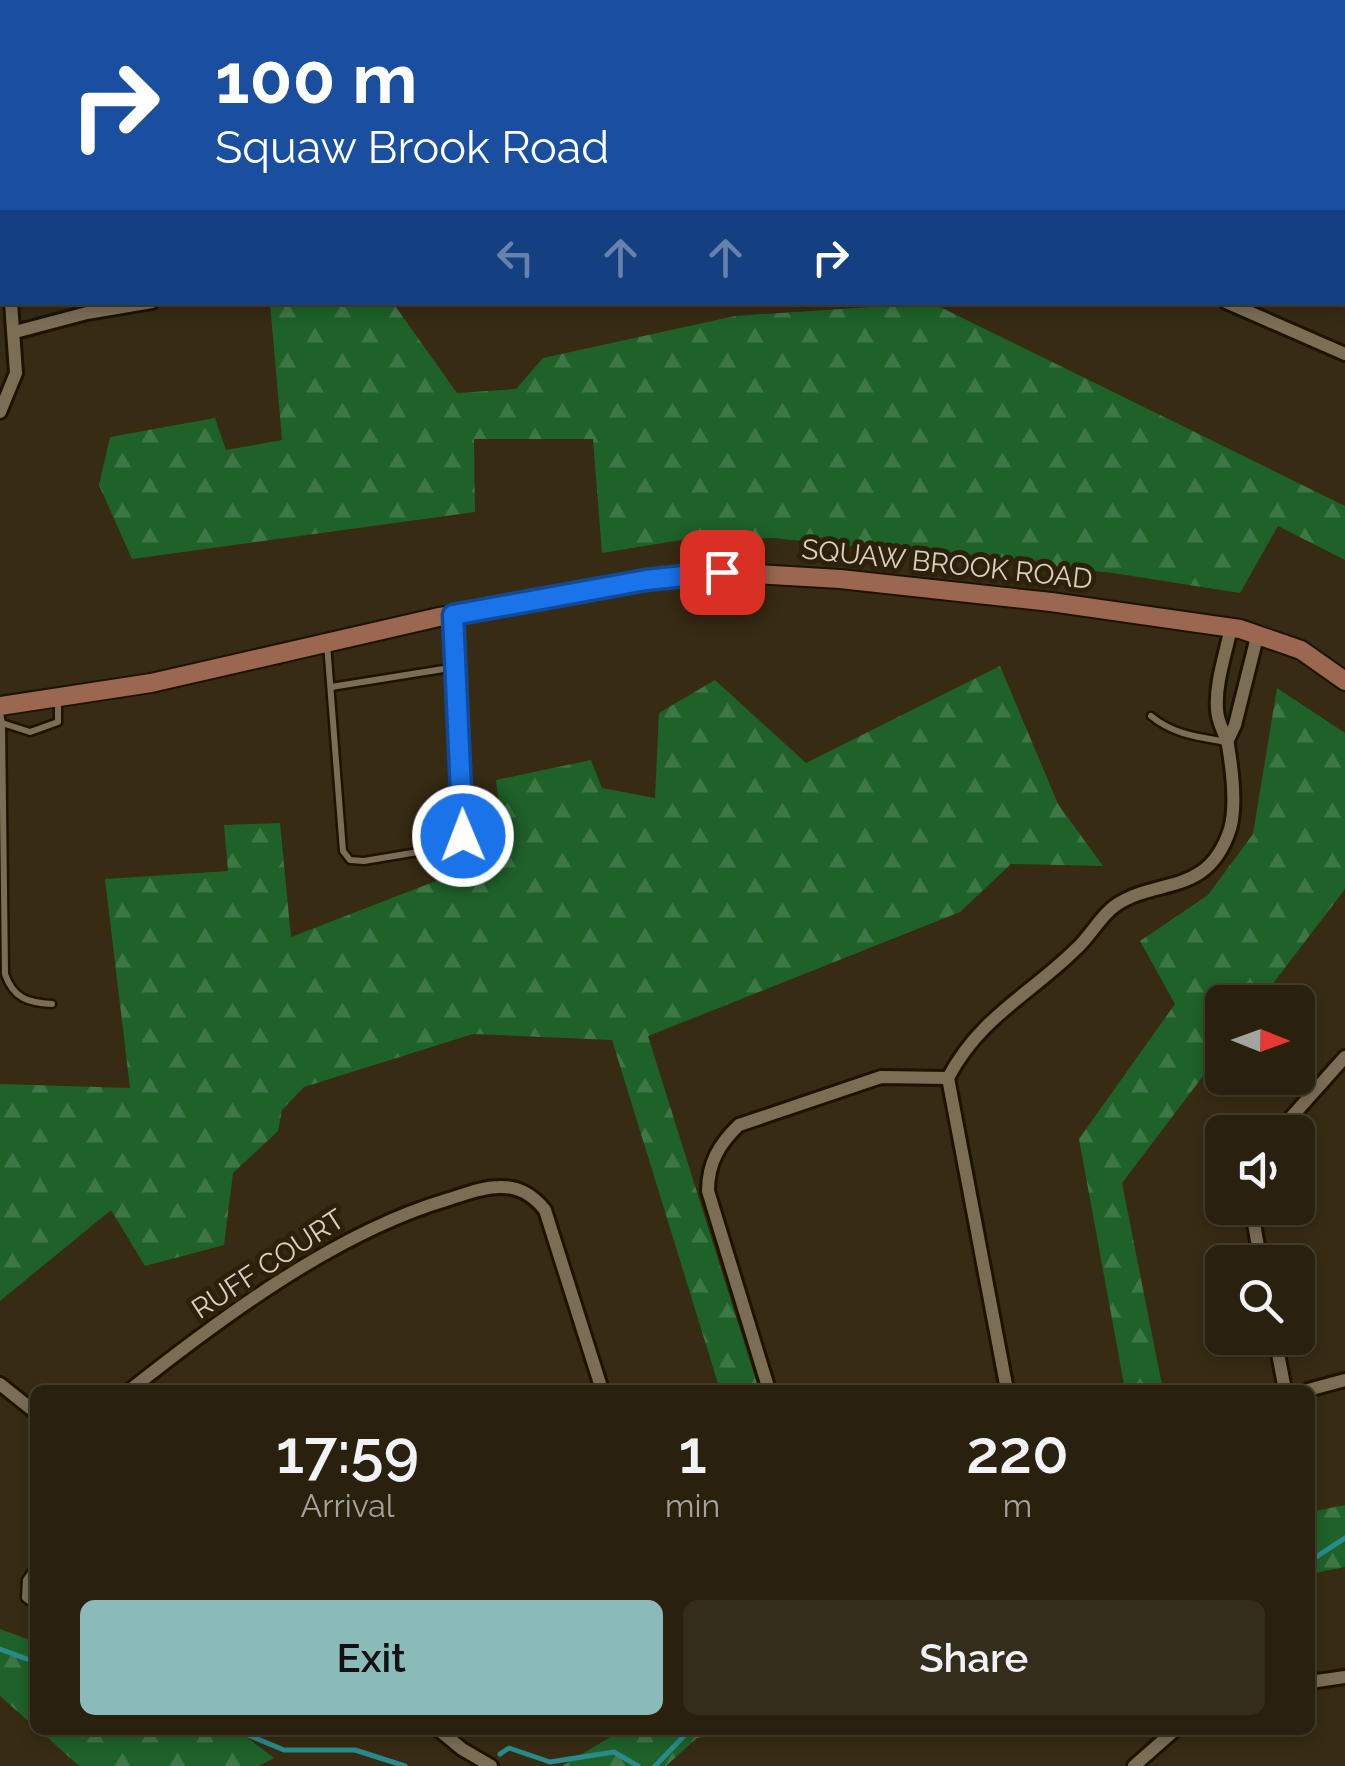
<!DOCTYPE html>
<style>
body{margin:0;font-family:Raleway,sans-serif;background:#352d1c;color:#f1f3f6;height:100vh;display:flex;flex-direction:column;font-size:38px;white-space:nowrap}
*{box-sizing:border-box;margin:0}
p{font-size:32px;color:#a5a39e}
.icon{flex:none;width:55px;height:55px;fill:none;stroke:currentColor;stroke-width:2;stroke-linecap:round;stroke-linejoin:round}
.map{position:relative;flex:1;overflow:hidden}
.side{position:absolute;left:30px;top:1385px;width:1285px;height:350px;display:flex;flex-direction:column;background:#29200e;border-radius:15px;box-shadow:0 5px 15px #0003,0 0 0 2px #453e2e}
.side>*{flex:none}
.top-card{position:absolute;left:0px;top:0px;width:1345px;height:305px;box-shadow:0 5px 15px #0003,0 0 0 2px #453e2e;background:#1a4fa0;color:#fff;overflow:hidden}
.needle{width:65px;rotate:91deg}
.tools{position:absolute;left:1205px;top:985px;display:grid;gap:20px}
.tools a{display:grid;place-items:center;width:110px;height:110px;border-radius:15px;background:#29200e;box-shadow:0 5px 15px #0003,0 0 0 2px #453e2e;font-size:50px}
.pin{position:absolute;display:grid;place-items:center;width:85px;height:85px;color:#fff;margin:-42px;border-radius:20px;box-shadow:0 5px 15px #0006}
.me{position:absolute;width:110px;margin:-55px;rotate:359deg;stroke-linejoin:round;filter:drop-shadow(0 0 8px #0008)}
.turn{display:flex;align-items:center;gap:35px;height:210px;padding:0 50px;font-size:45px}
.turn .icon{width:130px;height:130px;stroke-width:2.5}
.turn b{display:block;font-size:70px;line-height:85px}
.lanes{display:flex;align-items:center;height:95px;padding:0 50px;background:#0003;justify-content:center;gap:50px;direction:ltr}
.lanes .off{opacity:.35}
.eta{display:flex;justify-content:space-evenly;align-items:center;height:170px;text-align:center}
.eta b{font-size:60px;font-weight:600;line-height:70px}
.action{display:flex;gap:20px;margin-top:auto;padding:20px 50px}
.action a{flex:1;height:115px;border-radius:15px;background:#8bbbb9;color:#111;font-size:40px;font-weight:600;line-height:115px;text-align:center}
.action a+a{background:#352d1c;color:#f1f3f6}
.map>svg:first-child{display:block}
</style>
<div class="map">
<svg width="1345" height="1766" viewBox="0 0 1345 1766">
<defs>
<pattern id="forest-firs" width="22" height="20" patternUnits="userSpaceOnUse" patternTransform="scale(2.5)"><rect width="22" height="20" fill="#1e6129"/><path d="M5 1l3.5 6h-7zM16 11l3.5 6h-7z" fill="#3e7746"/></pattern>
</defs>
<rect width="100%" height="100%" fill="#372b13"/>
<g fill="url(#forest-firs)">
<path d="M270,303h123l64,90 59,-4 27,-31 192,-42 197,-13 413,203v54l-67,-34 -38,67 -127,-20 -340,-35 -92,2 -79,13 -9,-114h-119l1,73 -343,47 -33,-74 11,-48 105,-19 11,32 56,-10z"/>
<path d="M1000,666l58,138 45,62 -92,-2 -51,48 -312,124 111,354h-39l-108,-350 -139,-6 -169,53 -22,23 -4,21 -45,42 -9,72 -79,21 -34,-56 -111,91v-217l130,4 -25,-209 123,-8 -4,-46 56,-2 11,114 215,-83 -10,-74 95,-20 11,28 53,10 4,-85 56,-33 91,83z"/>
<path d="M1277,688l68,45v156l-86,113h-37v49l-100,132 41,207h-38l-46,-251 96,-135 -35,-63 68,-46 45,-61z"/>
<path d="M1345,1505v62l-35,7v-62z"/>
<path d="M0,1629l35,13v85l-35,-31z"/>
<path d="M39,1730h198l37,28 -15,8h-180z"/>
<path d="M622,1730h118l-43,8 -31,28h-104z"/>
</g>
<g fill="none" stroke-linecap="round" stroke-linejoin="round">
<g stroke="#288c8c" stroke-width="5">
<path d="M44,2l6,-2"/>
<path d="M0,21l2,-1"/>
<path d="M1310,1561l35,-23"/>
<path d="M0,1649l35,13"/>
<path d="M236,1730l48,20h71l50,16"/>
<path d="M500,1754l9,-6 41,14 64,-10 24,14"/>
<path d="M655,1766l31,-32 70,-4"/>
</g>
<g stroke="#1e1300" stroke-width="11">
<g id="lane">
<path d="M327,644l16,207 7,9 14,1 90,-15 9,-10 1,-13 -11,-207"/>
<path d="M331,687l125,-20"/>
<path d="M0,713l2,10 28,9 28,-10v-23"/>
<path d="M1151,716c23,19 48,21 76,26"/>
<path d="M2,723l3,251c8,24 23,29 47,30"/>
<path d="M35,1567l-9,13 -1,18 10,8"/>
</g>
</g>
<g stroke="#1e1300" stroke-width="18">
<g id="street">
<path d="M0,157l2,7"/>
<path d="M2,225v16"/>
<path d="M1226,302l119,52"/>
<path d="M15,332l72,-19 65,-11"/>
<path d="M0,412l16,-39 -5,-71"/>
<path d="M1227,742l8,-17 23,-92"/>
<path d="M948,1078c32,-61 80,-82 127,-128 15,-13 25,-34 41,-45 42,-28 92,-8 114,-76 7,-24 2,-60 -2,-84 -3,-12 -11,-23 -11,-36 -2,-26 9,-56 14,-82"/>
<path d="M948,1078l59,312"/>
<path d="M1278,1132l67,-75"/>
<path d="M1251,1208l10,54"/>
<path d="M1275,1338l10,52"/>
<path d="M0,1384l35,28"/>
<path d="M130,1390c91,-72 205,-157 316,-190 17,-5 35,-13 53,-13 19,-1 34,8 46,23l57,180"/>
<path d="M769,1390l-61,-199c0,-28 11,-47 31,-66l142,-48 67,1"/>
<path d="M1308,1390l37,-10"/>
<path d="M1310,1682l35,-5"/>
<path d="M439,1730l23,19 29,17"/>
<path d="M1134,1766l41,-36"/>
</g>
</g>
<g stroke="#1e1300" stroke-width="22">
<path id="secondary" d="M0,706l151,-23 288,-66 207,-37 76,-8 118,7 211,23 189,27 61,21 44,31"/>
</g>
<use href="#lane" stroke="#7c6e55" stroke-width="6"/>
<use href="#street" stroke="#7c6e55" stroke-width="12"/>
<use href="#secondary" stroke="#9c6750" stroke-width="18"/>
</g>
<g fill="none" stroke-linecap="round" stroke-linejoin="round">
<g stroke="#114b97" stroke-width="25">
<path id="route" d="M463,836l-10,-221 193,-35 76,-8"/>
</g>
<use href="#route" stroke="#1a73e8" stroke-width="18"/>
</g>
<g text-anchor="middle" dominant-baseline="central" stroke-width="10" stroke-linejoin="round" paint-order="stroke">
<g font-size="28" fill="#d8d1c3" stroke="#2d2109">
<text transform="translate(947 564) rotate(6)">SQUAW BROOK ROAD</text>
<text transform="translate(268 1264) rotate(-33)">RUFF COURT</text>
</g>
</g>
</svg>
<div class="tools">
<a><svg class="needle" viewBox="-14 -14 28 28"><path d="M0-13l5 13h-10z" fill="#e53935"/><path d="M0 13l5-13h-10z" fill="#a5a39e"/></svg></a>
<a><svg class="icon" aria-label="sound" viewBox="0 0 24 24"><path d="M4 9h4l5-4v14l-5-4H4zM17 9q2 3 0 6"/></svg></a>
<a><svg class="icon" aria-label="search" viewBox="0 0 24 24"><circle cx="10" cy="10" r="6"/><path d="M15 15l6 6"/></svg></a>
</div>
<div class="pin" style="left:722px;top:572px;background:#d93025"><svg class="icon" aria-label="arrive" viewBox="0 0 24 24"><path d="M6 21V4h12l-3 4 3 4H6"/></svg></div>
<svg class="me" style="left:463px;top:836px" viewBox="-20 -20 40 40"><circle r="17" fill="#1a73e8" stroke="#fff" stroke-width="3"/><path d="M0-11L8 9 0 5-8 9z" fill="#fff"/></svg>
<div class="top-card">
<div class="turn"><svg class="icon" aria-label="right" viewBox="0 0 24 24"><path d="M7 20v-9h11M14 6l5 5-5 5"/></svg><div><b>100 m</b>Squaw Brook Road</div></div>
<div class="lanes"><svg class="icon off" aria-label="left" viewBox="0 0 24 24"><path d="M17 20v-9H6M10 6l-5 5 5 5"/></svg><svg class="icon off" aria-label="ahead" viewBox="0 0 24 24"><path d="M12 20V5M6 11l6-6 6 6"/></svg><svg class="icon off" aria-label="ahead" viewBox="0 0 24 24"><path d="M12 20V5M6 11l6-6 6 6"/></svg><svg class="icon" aria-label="right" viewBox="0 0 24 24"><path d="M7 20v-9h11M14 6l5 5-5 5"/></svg></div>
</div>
<section class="side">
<div class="eta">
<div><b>17:59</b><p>Arrival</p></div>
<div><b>1</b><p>min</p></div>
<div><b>220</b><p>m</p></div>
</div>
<div class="action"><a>Exit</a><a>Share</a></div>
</section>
</div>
